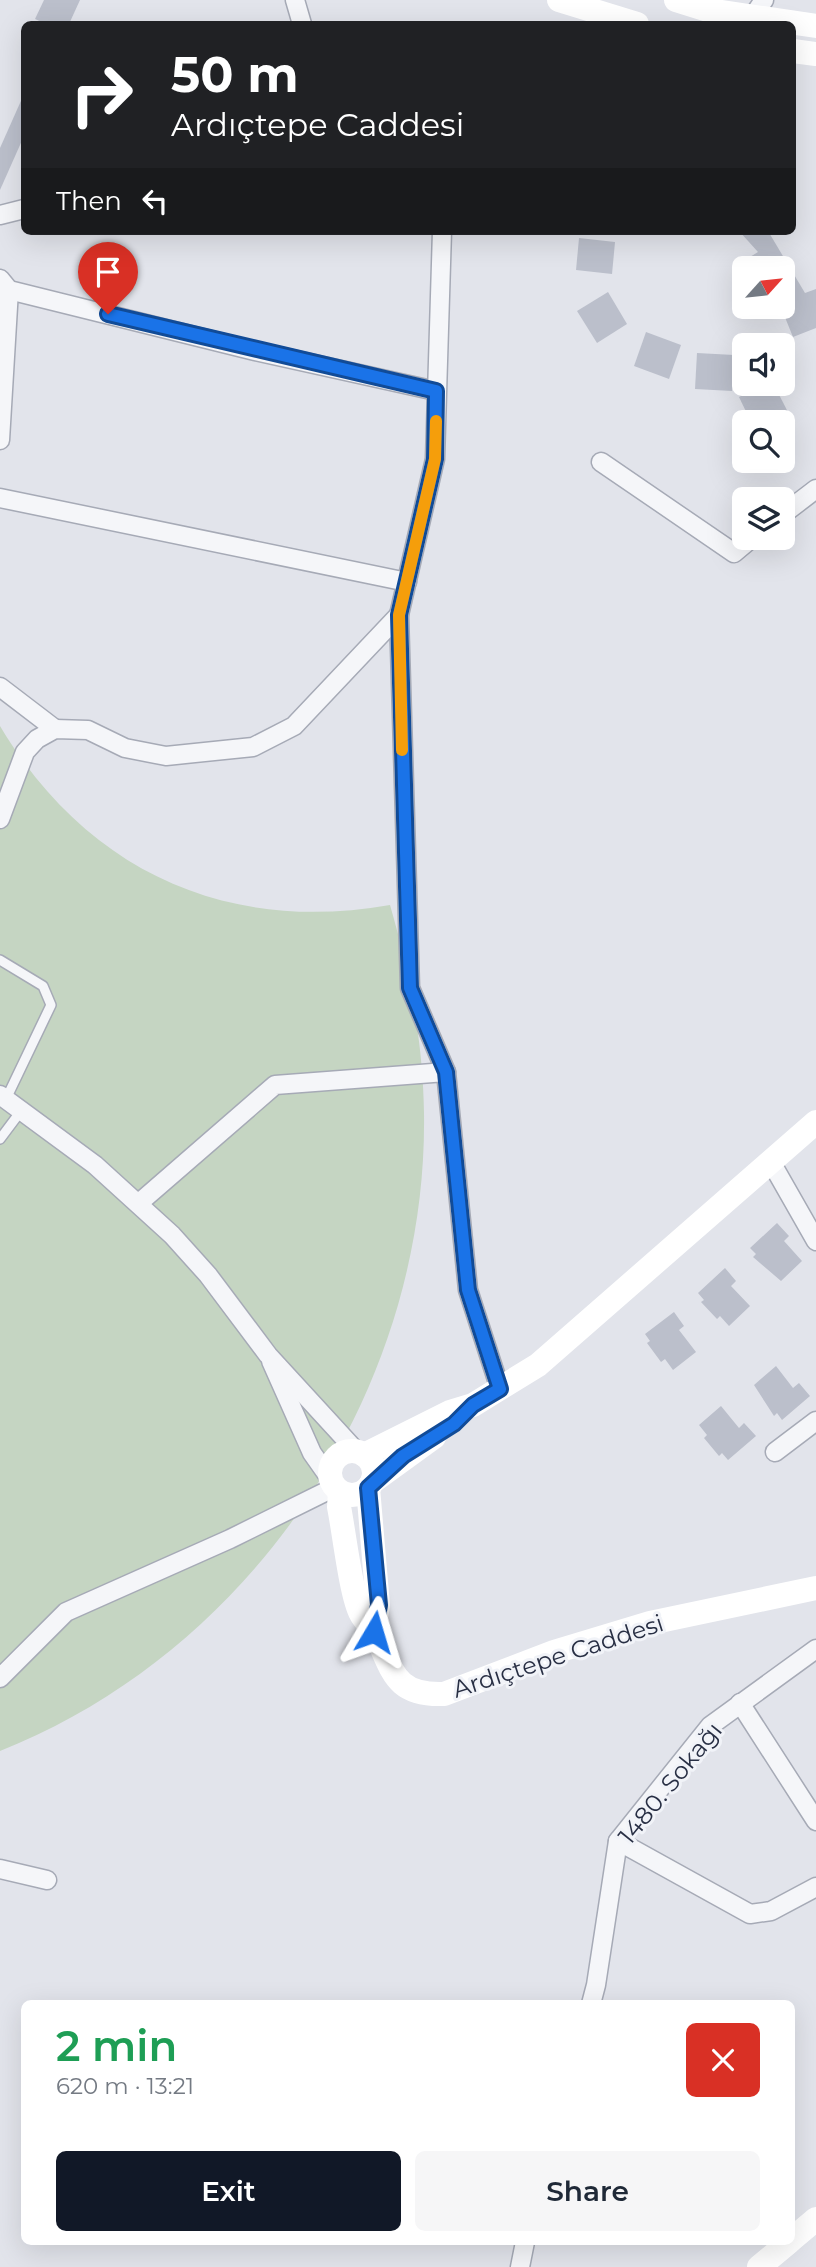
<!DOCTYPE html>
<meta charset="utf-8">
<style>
body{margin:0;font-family:Montserrat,sans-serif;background:#f6f6f7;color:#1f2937;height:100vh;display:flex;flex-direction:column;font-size:26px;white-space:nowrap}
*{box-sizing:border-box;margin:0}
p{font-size:23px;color:#747a83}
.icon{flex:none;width:38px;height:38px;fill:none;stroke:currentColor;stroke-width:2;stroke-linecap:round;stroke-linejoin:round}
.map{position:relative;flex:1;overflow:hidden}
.details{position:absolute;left:21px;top:2000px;width:774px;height:245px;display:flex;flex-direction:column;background:#fff;border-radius:10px;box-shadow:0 7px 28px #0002}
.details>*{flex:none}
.hud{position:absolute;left:21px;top:21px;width:775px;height:214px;border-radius:10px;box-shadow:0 7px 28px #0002;background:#202124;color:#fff;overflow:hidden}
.needle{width:46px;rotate:63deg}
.tools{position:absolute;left:732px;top:256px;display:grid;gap:14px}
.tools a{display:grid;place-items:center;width:63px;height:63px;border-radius:10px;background:#fff;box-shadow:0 7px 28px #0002;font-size:35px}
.pin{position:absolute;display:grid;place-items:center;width:60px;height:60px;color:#fff;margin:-72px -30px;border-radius:50% 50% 50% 0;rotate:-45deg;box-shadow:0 0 7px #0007}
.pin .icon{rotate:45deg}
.me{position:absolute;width:77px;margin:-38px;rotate:7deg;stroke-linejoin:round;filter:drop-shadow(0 0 5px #0008)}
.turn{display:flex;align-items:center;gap:24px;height:147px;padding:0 35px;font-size:32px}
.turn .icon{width:91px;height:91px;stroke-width:2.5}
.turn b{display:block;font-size:49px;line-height:60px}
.then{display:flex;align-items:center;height:66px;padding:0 35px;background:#0003;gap:14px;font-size:26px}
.round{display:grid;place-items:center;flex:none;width:74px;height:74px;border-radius:10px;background:#f6f6f7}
.summary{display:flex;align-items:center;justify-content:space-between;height:119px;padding:0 35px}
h1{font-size:42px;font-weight:600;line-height:52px;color:#1e9e55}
.action{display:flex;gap:14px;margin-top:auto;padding:14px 35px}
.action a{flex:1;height:80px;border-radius:10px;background:#111827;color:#fff;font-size:28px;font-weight:600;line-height:80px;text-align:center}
.action a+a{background:#f6f6f7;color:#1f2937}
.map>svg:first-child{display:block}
</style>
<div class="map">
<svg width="816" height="2267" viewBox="0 0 816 2267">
<rect width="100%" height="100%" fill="#e2e4eb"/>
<path fill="#c5d5c2" d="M0,726c86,144 225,208 390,179 20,69 33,137 34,208 4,274 -169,537 -424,638z"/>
<g fill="#bbbfcb">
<path d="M44,0h36l-11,24h-23l-11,-5z"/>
<path d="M24,94v42l-24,54v-42z"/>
<path d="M739,231h29l37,62 11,-4v39l-23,9 -11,-27v-42h-50l26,-16z"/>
<path d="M579,238l36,4 -3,32 -36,-4z"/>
<path d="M608,292l19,32 -30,19 -20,-32z"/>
<path d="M646,332l35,13 -12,34 -35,-13z"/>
<path d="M697,353l37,2 -2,36 -37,-2z"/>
<path d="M766,383h7l17,33 -11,6h-28l-12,-25z"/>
<path d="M777,1223l12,13 -5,5 18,20 -21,20 -28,-24 3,-3 -6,-6z"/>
<path d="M725,1268l11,13 -5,5 19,20 -21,20 -9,-10 -3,3 -16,-17 3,-2 -6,-7z"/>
<path d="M674,1312l10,14 -5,4 17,22 -23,18 -8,-11 -4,3 -14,-19 3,-2 -5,-7z"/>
<path d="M776,1366l17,22 6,-5 11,13 -28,24 -5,-7 -3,3 -20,-31z"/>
<path d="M721,1406l18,22 5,-5 12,13 -28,24 -6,-7 -3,3 -15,-18 3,-3 -8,-10z"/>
</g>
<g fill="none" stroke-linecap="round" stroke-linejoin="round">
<g stroke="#a6aab6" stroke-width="12">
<g id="lane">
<path d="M0,960l43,26 8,19 -45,94"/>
<path d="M0,1139l21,-28"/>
</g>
</g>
<g stroke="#a6aab6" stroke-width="21">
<g id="street">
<path d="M295,0l7,24"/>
<path d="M753,16l11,-16"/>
<path d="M0,215l24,-6"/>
<path d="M442,231l-7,228 -36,156 11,373 36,84 22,218 32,99"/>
<path d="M0,279l9,11 246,61 181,40"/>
<path d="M0,440l9,-150"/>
<path d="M601,462l133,91 19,-16"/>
<path d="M0,498l407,84"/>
<path d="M782,515l34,-26"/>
<path d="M0,687l55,42"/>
<path d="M0,819l25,-67 12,-13 18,-10 33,1 37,18 41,8 87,-9 41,-21 105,-111"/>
<path d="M0,1095l95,70 77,70 36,40 60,80 89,97"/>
<path d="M771,1162l45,79"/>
<path d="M139,1203l136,-118 171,-13"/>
<path d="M271,1361l41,92 19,27"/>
<path d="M775,1452l41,-31"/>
<path d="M0,1678l66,-66 164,-73 105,-52"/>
<path d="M740,1703l76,118"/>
<path d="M618,1841l132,73 21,-3 45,-24"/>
<path d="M0,1869l47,11"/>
<path d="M591,2004l5,-19 22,-144 92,-115 106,-77"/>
<path d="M520,2267l5,-25"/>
</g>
</g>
<use href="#lane" stroke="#f5f6f9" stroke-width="9"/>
<use href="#street" stroke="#f5f6f9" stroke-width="18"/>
<g stroke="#fff" stroke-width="24">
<path d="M559,0l78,24"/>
<path d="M676,0l32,10 108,16"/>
<path d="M793,51l23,3"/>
<circle cx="352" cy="1473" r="22"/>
<path d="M364,1455l86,-43 23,-7 65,-40 278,-243"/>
<path d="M372,1482l62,-45"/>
<path d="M368,1488l10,117 -4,27"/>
<path d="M340,1492l-1,15c5,24 12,89 22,107 3,6 9,11 13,18 19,36 18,64 70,62l110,-42 96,-29 166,-35"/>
<path d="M791,2240l25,-21"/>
<path d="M759,2267l30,-25"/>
</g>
</g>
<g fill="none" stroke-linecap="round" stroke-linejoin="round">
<g stroke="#114b97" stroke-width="18">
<path id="route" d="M108,314l328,77 -1,68 -36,156 11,373 36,84 22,218 32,99 -27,16 -19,19 -51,32 -35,32 11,117 -5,27"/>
</g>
<use href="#route" stroke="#1a73e8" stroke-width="12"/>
<path stroke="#f59e0b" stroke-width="12" d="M402,750l-3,-135 36,-156 1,-38"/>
</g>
<g text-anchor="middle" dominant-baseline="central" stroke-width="6" stroke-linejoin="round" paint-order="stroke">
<g font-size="24" fill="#282f44" stroke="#f1f3f8">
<text transform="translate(558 1656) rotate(-18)">Ardıçtepe Caddesi</text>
<text transform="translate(670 1783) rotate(-51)">1480. Sokağı</text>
</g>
</g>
</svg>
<div class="tools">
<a><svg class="needle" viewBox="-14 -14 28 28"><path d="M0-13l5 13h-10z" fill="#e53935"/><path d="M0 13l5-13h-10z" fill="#747a83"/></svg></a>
<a><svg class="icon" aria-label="sound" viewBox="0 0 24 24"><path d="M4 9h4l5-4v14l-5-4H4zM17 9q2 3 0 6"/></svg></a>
<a><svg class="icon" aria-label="search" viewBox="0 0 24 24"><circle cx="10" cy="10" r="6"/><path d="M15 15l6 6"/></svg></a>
<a><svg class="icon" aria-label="layers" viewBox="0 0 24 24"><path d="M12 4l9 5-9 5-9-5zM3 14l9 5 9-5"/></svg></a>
</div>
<div class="pin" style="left:108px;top:314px;background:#d93025"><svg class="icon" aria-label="arrive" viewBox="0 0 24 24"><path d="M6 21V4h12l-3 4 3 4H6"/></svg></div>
<svg class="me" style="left:374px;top:1632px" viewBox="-20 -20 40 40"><path d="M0-17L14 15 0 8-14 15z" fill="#1a73e8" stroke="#fff" stroke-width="4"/></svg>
<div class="hud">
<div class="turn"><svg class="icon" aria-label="right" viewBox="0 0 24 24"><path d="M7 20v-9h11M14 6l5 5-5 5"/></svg><div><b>50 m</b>Ardıçtepe Caddesi</div></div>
<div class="then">Then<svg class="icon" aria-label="left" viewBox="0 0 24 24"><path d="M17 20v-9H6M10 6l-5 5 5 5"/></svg></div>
</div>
<section class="details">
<div class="summary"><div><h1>2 min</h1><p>620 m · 13:21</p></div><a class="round" style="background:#d93025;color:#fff"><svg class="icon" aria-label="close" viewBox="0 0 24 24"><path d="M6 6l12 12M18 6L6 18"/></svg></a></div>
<div class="action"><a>Exit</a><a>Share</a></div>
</section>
</div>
